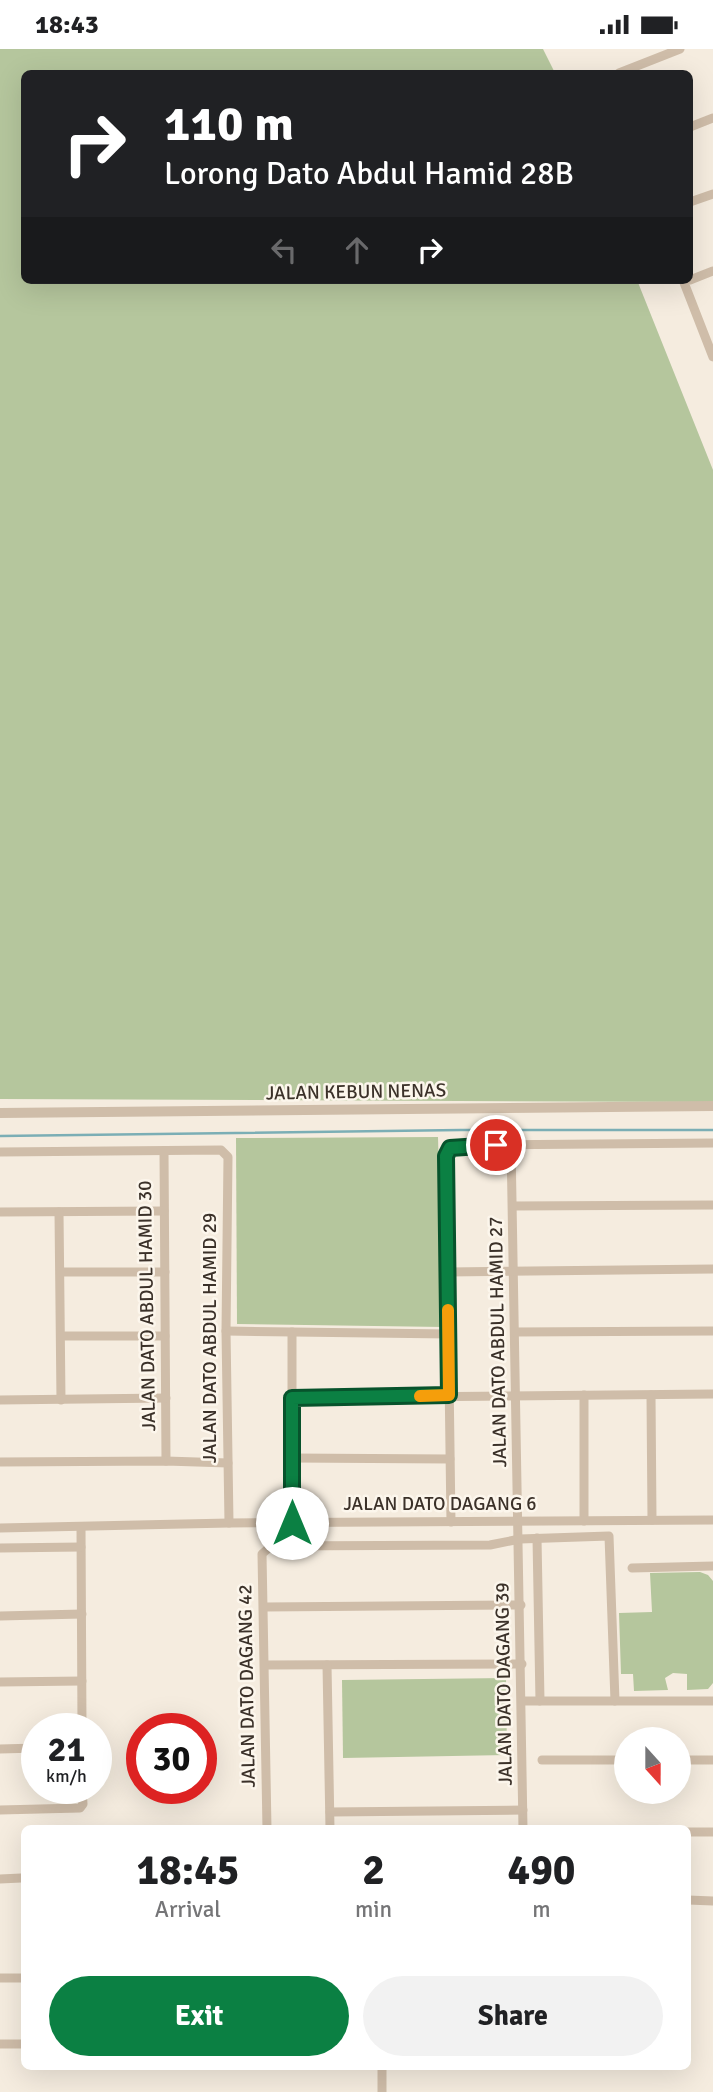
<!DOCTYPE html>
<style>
body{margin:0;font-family:Signika,sans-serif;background:#f2f2f2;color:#202124;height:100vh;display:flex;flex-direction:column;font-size:26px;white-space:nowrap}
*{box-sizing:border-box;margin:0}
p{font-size:23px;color:#757577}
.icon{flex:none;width:38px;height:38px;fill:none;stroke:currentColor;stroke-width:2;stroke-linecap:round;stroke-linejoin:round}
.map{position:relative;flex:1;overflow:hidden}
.details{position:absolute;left:21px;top:1776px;width:670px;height:245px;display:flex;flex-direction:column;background:#fff;border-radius:10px;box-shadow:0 7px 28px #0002}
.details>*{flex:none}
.top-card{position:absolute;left:21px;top:21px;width:672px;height:214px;border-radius:10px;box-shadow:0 7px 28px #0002;background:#202124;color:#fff;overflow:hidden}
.needle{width:46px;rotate:159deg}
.fabs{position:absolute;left:614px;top:1678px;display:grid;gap:14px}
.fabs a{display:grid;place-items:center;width:77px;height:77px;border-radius:50%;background:#fff;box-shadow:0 7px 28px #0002;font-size:35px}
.speed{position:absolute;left:21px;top:1664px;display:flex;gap:14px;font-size:35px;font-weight:700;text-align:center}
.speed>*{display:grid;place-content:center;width:91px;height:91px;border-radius:50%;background:#fff;box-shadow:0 7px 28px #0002;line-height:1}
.speed small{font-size:18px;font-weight:400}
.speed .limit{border:10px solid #d22;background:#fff;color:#111}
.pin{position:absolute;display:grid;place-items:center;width:60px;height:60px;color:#fff;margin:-30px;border:4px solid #fff;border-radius:50%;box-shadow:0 2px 7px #0007}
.me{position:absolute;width:77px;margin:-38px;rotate:0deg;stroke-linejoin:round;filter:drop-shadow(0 0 5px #0008)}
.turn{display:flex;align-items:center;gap:24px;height:147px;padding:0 28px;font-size:32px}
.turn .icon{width:91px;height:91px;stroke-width:2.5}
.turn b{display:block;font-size:49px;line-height:60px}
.lanes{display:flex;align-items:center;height:66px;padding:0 28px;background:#0003;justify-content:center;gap:35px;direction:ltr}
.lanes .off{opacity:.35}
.eta{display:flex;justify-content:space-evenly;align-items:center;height:119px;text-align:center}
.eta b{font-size:42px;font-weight:700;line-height:49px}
.primary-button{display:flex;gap:14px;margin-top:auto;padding:14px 28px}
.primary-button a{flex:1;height:80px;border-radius:42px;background:#0b8043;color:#fff;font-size:28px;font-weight:700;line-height:80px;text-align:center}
.primary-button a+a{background:#f2f2f2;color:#202124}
.status{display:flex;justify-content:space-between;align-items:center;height:49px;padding:0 35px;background:#fff;direction:ltr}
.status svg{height:19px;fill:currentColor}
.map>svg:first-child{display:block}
</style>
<div class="status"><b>18:43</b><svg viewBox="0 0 49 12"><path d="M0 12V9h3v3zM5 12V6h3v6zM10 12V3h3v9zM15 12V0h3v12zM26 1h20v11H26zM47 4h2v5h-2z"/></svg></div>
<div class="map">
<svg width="713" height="2043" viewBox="0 0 713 2043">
<rect width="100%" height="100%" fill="#f5ecdf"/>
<g fill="#b5c69d">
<path d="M0,0h543l12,24h-531v207h613l76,190v632l-713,-3z"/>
<path d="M438,1088l5,190 -206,-3 -1,-186z"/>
<path d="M700,1523l8,3 5,6v102l-5,6 -21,1v-16l-14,-1 -8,5 3,12 -34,1 -1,-17h-12l-2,-61 33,-1 -2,-39z"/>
<path d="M506,1629l1,77 -164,3 -1,-78z"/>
</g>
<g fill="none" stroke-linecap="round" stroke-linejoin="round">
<path stroke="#7baeb5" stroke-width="2.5" d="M0,1087l461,-6h252"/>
<g stroke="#cfbda9" stroke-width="9">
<path d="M619,24l61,-24"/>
<path d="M690,78l23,-9"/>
<path d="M690,153l23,-8"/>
<path d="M683,231l30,77"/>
<path d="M690,231l23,-9"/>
<path d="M511,1095l12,685"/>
<path d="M164,1102l2,310"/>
<path d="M0,1103l221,-2 7,7 -2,174 3,192"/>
<path d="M513,1157l200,-1"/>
<path d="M0,1163l164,-1"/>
<path d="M59,1163l2,188"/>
<path d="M61,1223h104"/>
<path d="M448,1223l265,-3"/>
<path d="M226,1282l223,3"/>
<path d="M292,1283v191"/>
<path d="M515,1283l198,-1"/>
<path d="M61,1287h104"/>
<path d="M584,1346v126"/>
<path d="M651,1346l1,125"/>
<path d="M292,1349l421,-4"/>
<path d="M0,1351l166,-2"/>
<path d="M292,1409l158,1"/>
<path d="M0,1413l166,-1 62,2"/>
<path d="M451,1473l-5,-366 4,-8 30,-3 233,-2"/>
<path d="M81,1478l1,202"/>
<path d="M0,1479l229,-5 484,-3"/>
<path d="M537,1489l3,163"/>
<path d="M0,1499l81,-1"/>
<path d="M632,1519l81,-2"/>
<path d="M265,1558l256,-2"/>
<path d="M0,1567l82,-2"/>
<path d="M265,1616l257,-1"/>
<path d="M327,1616l3,164"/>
<path d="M0,1633l82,-1"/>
<path d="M523,1652h190"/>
<path d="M0,1700l37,-1"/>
<path d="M542,1711h84"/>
<path d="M679,1711h34"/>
<path d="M0,1761l80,-2 3,-4 -1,-15"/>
<path d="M330,1763l193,-2"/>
<path d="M267,1780l-5,-275 9,-8 219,-1 30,-6 89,-3 6,165"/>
<path d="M688,1783h25"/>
<path d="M0,1830l21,-1"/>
<path d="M688,1851l25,1"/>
<path d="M0,1929h24"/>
<path d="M0,1995h24"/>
<path d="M382,2018v25"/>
</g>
<path stroke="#cfbda9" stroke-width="10" d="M0,1064l713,-7"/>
</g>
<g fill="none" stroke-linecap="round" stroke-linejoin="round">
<g stroke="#07532c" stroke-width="18">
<path id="route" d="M292,1474v-125l157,-3 -3,-239 4,-8 46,-3"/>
</g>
<use href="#route" stroke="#0b8043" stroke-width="12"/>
<path stroke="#f59e0b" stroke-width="12" d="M420,1347l29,-1 -1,-85"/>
</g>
<g text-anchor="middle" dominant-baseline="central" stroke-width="5" stroke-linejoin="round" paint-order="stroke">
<g font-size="19" fill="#3b3129" stroke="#fcf6ec">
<text transform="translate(356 1043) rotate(-1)">JALAN KEBUN NENAS</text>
<text transform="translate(147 1257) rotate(-91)">JALAN DATO ABDUL HAMID 30</text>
<text transform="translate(210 1289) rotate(-90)">JALAN DATO ABDUL HAMID 29</text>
<text transform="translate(498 1293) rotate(-91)">JALAN DATO ABDUL HAMID 27</text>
<text x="440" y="1455">JALAN DATO DAGANG 6</text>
<text transform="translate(504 1635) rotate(-91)">JALAN DATO DAGANG 39</text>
<text transform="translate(247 1637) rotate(-91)">JALAN DATO DAGANG 42</text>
</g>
</g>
</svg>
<div class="fabs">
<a><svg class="needle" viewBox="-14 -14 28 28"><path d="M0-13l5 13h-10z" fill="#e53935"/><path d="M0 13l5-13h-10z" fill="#757577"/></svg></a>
</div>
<div class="speed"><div>21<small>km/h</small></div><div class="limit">30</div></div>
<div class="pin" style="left:496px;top:1096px;background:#d93025"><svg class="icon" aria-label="arrive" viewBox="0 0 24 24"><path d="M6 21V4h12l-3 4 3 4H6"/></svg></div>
<svg class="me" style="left:292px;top:1474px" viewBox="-20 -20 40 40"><circle r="19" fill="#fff"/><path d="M0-13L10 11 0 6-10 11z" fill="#0b8043"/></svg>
<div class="top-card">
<div class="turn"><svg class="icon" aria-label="right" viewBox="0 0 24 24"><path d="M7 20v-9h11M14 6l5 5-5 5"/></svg><div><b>110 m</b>Lorong Dato Abdul Hamid 28B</div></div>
<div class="lanes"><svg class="icon off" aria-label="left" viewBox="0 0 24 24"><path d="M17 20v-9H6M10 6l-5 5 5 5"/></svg><svg class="icon off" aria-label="ahead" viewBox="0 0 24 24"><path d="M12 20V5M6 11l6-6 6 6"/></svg><svg class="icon" aria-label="right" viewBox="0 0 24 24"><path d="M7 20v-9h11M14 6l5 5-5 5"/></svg></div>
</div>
<section class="details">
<div class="eta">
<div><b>18:45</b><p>Arrival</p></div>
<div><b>2</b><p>min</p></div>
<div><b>490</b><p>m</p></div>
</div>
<div class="primary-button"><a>Exit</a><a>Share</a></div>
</section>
</div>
